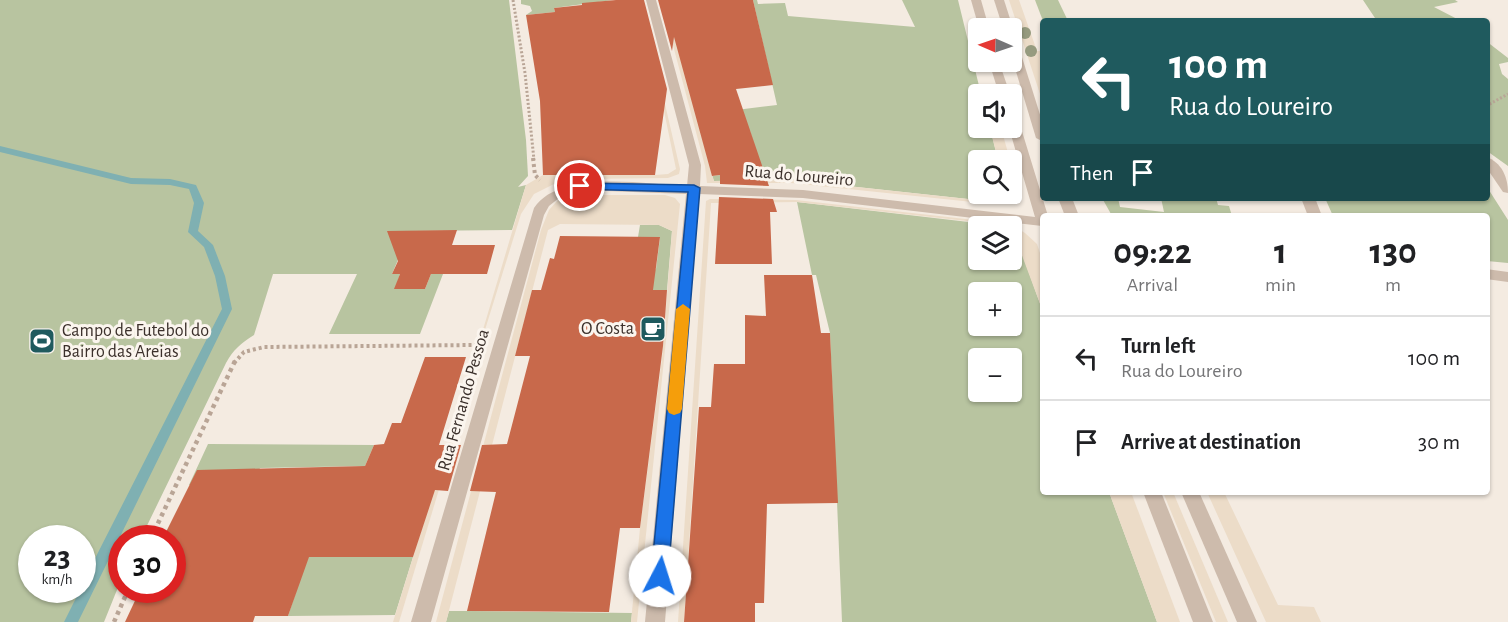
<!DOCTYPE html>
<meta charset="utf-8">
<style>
body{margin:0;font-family:"Alegreya Sans",sans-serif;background:#f6f6f6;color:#202124;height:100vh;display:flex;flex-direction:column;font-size:22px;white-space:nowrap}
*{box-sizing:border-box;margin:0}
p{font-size:20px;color:#757577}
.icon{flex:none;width:33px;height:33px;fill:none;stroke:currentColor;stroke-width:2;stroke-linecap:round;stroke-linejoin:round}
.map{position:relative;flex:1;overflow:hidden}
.side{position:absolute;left:1040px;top:213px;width:450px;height:282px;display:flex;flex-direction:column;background:#fff;border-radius:6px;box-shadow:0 2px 4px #0004}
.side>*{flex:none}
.guide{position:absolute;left:1040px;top:18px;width:450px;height:183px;border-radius:6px;box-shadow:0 2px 4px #0004;background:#1f5a5e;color:#fff;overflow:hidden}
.needle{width:39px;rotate:272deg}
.buttons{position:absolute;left:968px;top:18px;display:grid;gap:12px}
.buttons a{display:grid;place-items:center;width:54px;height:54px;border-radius:6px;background:#fff;box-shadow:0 2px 4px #0004;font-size:30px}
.speed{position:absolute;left:18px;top:525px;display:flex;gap:12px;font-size:30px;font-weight:700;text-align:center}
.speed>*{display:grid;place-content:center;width:78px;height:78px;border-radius:50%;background:#fff;box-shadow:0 2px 4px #0004;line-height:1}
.speed small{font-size:15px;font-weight:400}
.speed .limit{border:9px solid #d22;background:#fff;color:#111}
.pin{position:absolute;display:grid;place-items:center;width:51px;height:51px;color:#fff;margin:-26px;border:3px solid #fff;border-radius:50%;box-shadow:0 2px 6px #0007}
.me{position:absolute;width:66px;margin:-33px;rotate:5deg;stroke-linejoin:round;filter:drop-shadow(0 0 4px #0008)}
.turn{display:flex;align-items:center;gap:21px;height:126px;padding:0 30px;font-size:27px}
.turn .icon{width:78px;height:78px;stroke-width:2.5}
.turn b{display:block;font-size:42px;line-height:51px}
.then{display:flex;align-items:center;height:57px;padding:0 30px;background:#0003;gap:12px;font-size:22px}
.eta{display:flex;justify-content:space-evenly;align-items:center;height:102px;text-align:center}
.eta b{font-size:36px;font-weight:700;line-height:42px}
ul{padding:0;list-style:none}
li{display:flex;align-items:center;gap:18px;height:84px;padding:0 30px;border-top:2px solid #e0e0e0}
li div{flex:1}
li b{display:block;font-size:22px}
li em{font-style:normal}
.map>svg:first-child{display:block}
</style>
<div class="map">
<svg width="1508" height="622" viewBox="0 0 1508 622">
<rect width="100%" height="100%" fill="#f4ebe1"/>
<g fill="#b8c4a0" fill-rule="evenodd">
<path d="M0,0h509l17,140 2,36 -10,11 8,-2 -14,45 -102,1 -18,43h8l-5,15h30l6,-15h12l-23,60h-91l28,-60h-84l-19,61c-13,8 -21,15 -28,28l-85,175h-19l-1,42 -17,42h-104zM32,538h50v52h-50z"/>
<path d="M521,0h92l-59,8 1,4 -29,3 6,-4 -2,-5 -9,-2z"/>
<path d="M753,0h4l1,4 27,-1 3,13 127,11 -13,-27h56l23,94h-3v34h12l8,32h-20v34h7l-17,5 -176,-19 -78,1 -2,-5 50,-6 -12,-39 -49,6 -5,-22 81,-10z"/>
<path d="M1035,0h23l10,21h-25z"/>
<path d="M1363,0h92l3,2 -24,5 27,14h-84z"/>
<path d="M1486,41l22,17v4l-9,2 3,10 6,5v87l-21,-15z"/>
<path d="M1487,187l21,33v43l-21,-2 -1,-45h-153l-8,-18h161z"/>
<path d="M1102,198h16l2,9 44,5 -3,-14h55l2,7 11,1 3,10h-105l-16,-2z"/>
<path d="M797,202l206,24h-25v34h33v-30l4,4 27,75v183h67l48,130h-315l-12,-289 -14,-58h-4zM978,292h33v34h-33zM978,358h33v34h-33z"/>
<path d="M640,225h19l13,6 -5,59h-46l35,-21 4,-31 -22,-1z"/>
<path d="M208,444l166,1 -9,21 -105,2 -7,17h-64z"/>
<path d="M188,557h225l-18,58 -107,1 8,-24 -127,4z"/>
<path d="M449,611h18l165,2 -1,9h-185z"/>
</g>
<g fill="#ecdcc8">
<path d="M641,0l39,169 -1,5 -11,4 -87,1 -27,5 -20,10 -13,20 -37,119h-2l44,-148 17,-10h112l13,-1 8,-5z"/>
<path d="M661,0h4l49,181 78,-1 176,19 17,-5h24l-8,5 -19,4 -191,-20h-84l-2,-17z"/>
<path d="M1009,0h10l18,51h5v11l-2,-1 2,39z"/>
<path d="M990,128h11l9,32h-12z"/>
<path d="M578,195h87l10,3 5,6 -43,418h-6l9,-94 22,-170 10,-127 -13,-6 -99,-1 -12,6 -102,392h-10l105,-392 8,-20 9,-10z"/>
<path d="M710,199l86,1 214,24 15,9 12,11 5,15v50l-31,-83 -214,-24 -86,1 -27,419h-6l28,-421z"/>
<path d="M475,357h4l-80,265h-6z"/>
<path d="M1109,492h22l49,130h-23z"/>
<path d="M1163,492h10l55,130h-12z"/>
<path d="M1207,492h17l54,113 36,2 7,15h-55z"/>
</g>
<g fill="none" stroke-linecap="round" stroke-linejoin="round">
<path fill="#7fb0b2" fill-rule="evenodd" d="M0,146l131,32 39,1 26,6 8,18 -6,28 15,14 12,31 7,33 -154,313h-14l16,-32h2v-6l140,-275 -7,-33 -11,-29 -16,-15 6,-29 -5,-14 -19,-4 -39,-1 -131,-32z"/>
</g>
<g fill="#c8694b">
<path d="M616,0h28l23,89 -12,86h-112l-3,-74 -14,-86 29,-3 -1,-4 28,-3v-2z"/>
<path d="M658,0h95l20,85 -37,4 33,97 -49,-2v-9l-8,1 -38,-139 -2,14z"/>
<path d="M719,197l54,2 4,13h-7l2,52h-57z"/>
<path d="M457,230l-5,15h43l-8,29h-56l-6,15h-31l6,-15h-8l6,-13 -11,-30z"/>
<path d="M560,236l100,1 -7,53h14l-4,56 -23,182h-20l-11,84 -142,-1 29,-119 -26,-1 12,-46 25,-1 23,-88h-15l17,-66h9l9,-32 4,1z"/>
<path d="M764,275h48l9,58h9l8,170 -71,1 -3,99h-9v19h-71l15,-215h12l3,-43h31v-49l21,1z"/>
<path d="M425,357h41l-27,88h22l-13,46 -13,-1 -22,67h-104l-21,59h-33l-2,6h-128l15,-32h32v-52h-9l34,-68 168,-4 9,-21 10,-1 8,-21h9z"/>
</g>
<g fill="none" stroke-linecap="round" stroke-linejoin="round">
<g stroke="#b9a596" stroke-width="3" stroke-dasharray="2 2" stroke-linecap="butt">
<path d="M513,0l12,73 9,87"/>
<path d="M1486,106l22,-12"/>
</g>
<g stroke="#b9a596" stroke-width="4" stroke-dasharray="3 3" stroke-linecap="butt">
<path d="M533,158l2,17 5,5"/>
<path d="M234,363l10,-11 20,-5 211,-2"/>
</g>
<g stroke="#b9a596" stroke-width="4.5" stroke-dasharray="4 4" stroke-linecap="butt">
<path d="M151,538l84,-177"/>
<path d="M114,622l14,-32"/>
</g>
<g fill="#cdbbac" fill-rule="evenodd">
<path d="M646,0h10l45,165 -1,21 103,4 232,27 -26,-89h2v-17l6,4 31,101h-6v10l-239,-28 -104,-4 -34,428h-20l41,-428 -106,-4 -21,8 -10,8 -5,9 -113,407h-20l123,-414c26,-39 110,-24 153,-22l2,-21z"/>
<path d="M971,0h10l8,28h-10z"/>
<path d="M994,0h10l9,28 -1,2 -9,-2z"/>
<path d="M1011,35l5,3 26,83v20l-6,-3 -25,-83z"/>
<path d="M989,62h10l11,32h-11z"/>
<path d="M1486,157c16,5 22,21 22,36l-5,-1 -17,-25z"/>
<path d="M1058,198h14l7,18h-14z"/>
<path d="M1301,198h14l7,18h-14z"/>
<path d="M1486,269l22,3v10l-22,-3z"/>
<path d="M1143,492h18l52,130h-20z"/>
<path d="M1181,492h18l58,130h-20z"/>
</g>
</g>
<g fill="#969b7f">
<circle cx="1025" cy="33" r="6"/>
<circle cx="1031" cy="51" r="6"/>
</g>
<path fill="#1a73e8" stroke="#114b97" stroke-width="1.5" d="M580,183l114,2 6,3 -32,388 -2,6 -6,3 -7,-3 -2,-6 37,-384 -112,-3v-5z"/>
<path fill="#f59e0b" d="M683,304l7,5 -8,100 -2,4 -6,2 -5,-2 -2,-4 9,-100z"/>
<defs>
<g id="cafe-square" transform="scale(1.35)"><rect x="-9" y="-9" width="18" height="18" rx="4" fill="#1f5a5e" stroke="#fbf5ee"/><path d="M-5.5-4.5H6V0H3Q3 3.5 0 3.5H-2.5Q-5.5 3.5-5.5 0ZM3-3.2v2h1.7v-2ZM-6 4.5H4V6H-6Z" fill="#fff"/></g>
<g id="stadium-square" transform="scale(1.35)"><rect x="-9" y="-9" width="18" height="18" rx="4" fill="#1f5a5e" stroke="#fbf5ee"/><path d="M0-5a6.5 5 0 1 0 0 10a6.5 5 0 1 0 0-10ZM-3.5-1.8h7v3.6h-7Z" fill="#fff"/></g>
</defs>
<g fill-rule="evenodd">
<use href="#cafe-square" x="653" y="329"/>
<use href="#stadium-square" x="42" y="341"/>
</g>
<g text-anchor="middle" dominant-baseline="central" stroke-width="6" stroke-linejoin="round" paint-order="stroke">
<g font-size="18" fill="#3b302b" stroke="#fbf5ee">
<text transform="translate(799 176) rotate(5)">Rua do Loureiro</text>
<text transform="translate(464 400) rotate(-74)">Rua Fernando Pessoa</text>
</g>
<g font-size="18" fill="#3b302b" stroke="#fbf5ee" text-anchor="end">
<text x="634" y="329">O Costa</text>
<text x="62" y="331" text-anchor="start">Campo de Futebol do<tspan x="62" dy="21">Bairro das Areias</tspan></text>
</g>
</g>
</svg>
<div class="buttons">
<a><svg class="needle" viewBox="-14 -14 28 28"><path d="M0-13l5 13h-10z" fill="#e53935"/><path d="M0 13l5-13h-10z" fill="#757577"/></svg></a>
<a><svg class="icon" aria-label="sound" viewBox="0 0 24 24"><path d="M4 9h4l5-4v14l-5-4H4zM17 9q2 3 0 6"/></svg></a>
<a><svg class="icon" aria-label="search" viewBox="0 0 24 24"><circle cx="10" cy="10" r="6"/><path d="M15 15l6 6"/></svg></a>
<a><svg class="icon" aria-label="layers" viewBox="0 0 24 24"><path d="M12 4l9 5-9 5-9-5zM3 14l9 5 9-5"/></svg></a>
<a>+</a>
<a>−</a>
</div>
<div class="speed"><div>23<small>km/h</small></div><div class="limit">30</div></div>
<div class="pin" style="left:580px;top:186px;background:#d93025"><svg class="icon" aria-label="arrive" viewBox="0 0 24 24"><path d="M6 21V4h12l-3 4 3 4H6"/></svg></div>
<svg class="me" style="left:660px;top:576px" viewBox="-20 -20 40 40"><circle r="19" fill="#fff"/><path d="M0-13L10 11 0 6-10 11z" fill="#1a73e8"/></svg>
<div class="guide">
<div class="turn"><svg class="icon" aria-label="left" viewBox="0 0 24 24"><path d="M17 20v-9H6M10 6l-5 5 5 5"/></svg><div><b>100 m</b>Rua do Loureiro</div></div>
<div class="then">Then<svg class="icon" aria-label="arrive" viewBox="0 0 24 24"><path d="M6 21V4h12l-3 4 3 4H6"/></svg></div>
</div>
<section class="side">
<div class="eta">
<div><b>09:22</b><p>Arrival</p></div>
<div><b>1</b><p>min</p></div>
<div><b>130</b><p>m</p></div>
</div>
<ul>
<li><svg class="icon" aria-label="left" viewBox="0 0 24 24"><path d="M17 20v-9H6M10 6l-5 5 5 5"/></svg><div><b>Turn left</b><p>Rua do Loureiro</p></div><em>100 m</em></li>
<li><svg class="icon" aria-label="arrive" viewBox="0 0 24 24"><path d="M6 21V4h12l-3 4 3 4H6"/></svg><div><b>Arrive at destination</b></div><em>30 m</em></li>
</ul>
</section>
</div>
